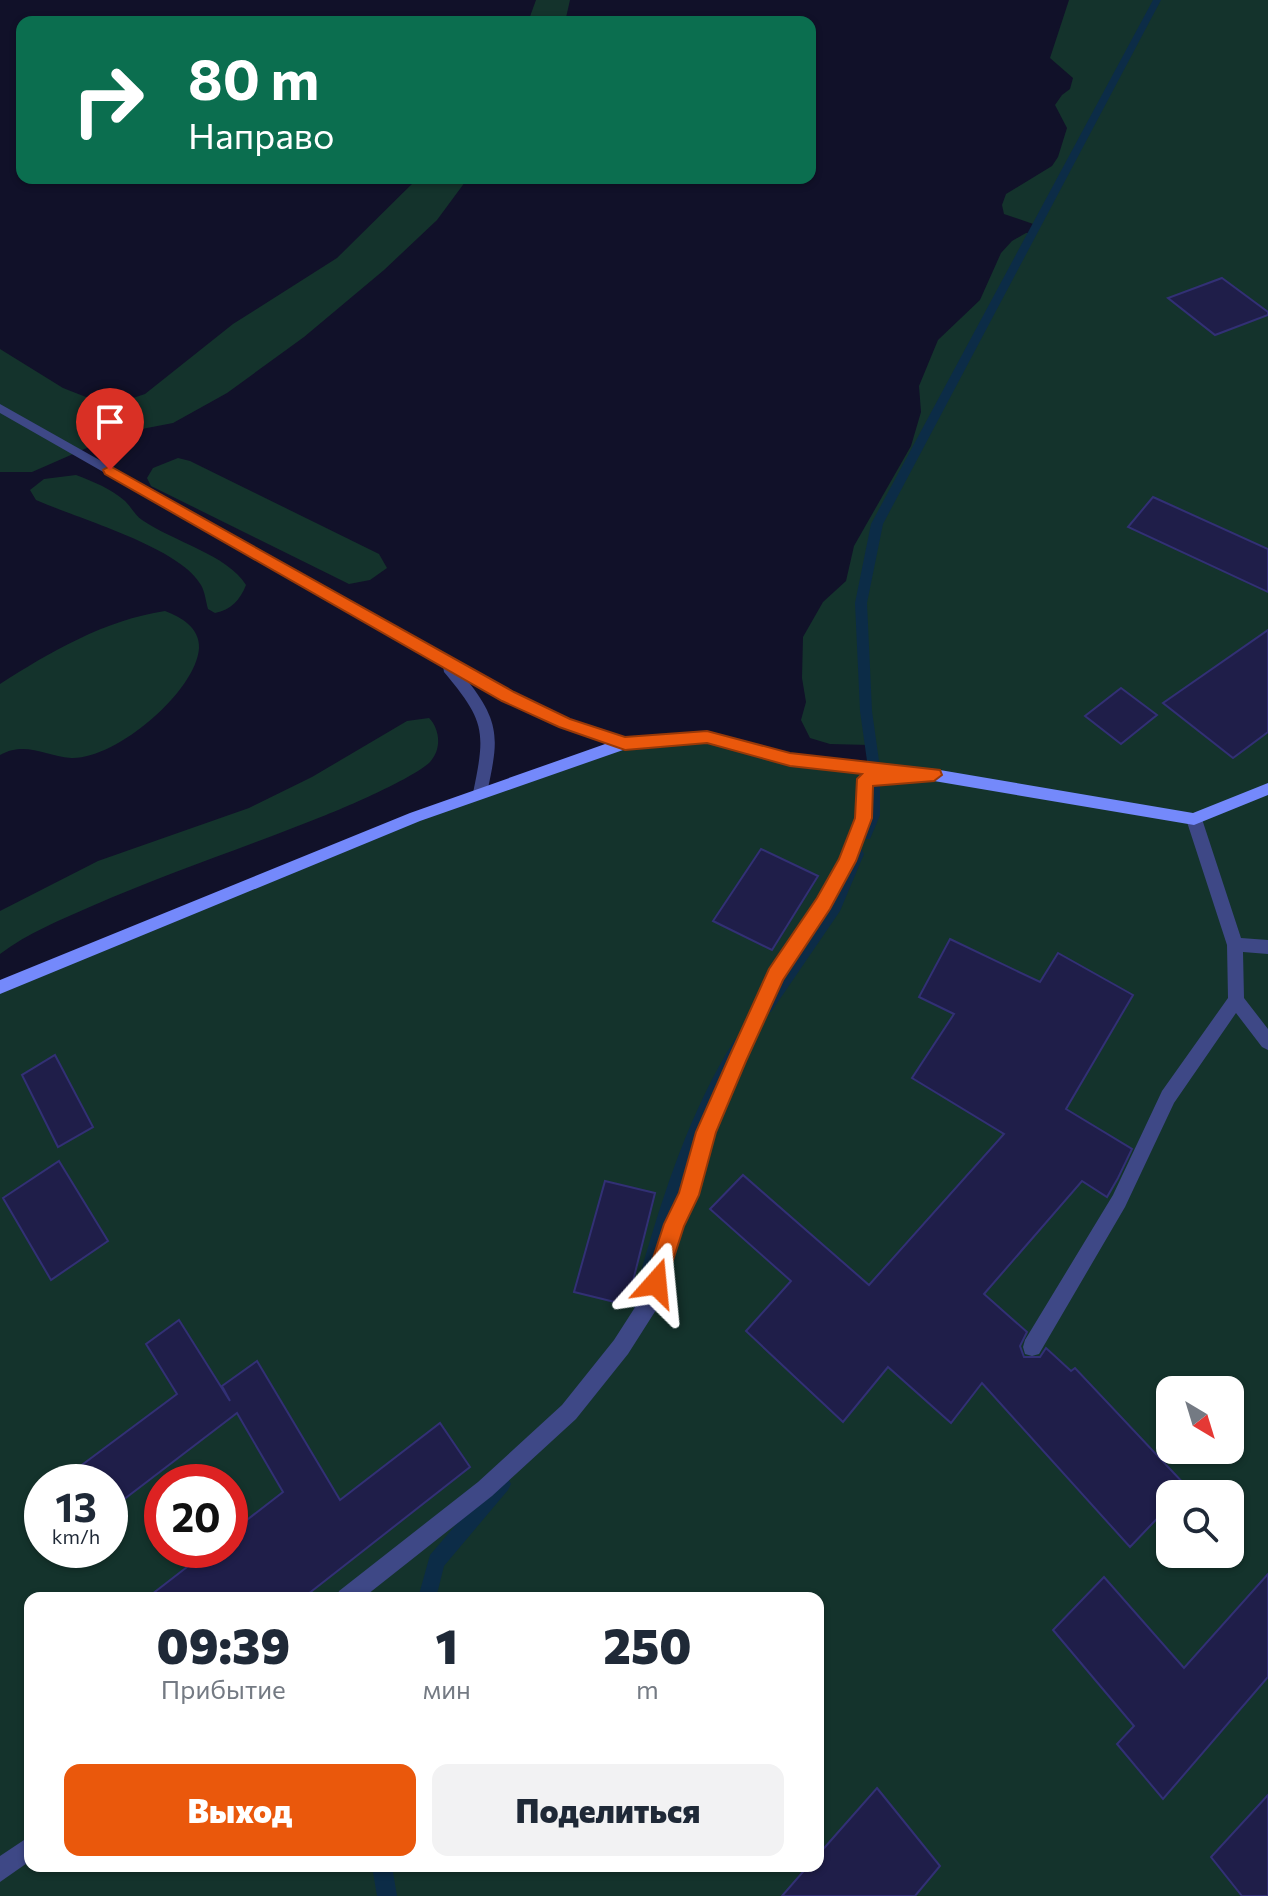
<!DOCTYPE html>
<html lang="ru">
<meta charset="utf-8">
<style>
body{margin:0;font-family:Commissioner,sans-serif;background:#f2f2f3;color:#1f2937;height:100vh;display:flex;flex-direction:column;font-size:30px;white-space:nowrap}
*{box-sizing:border-box;margin:0}
p{font-size:26px;color:#747a83}
.icon{flex:none;width:44px;height:44px;fill:none;stroke:currentColor;stroke-width:2;stroke-linecap:round;stroke-linejoin:round}
.map{position:relative;flex:1;overflow:hidden}
.sheet{position:absolute;left:24px;top:1592px;width:800px;height:280px;display:flex;flex-direction:column;background:#fff;border-radius:16px;box-shadow:0 2px 6px #0004}
.sheet>*{flex:none}
.banner{position:absolute;left:16px;top:16px;width:800px;height:168px;border-radius:16px;box-shadow:0 2px 6px #0004;background:#0b6e4f;color:#fff;overflow:hidden}
.needle{width:52px;rotate:142deg}
.controls{position:absolute;left:1156px;top:1376px;display:grid;gap:16px}
.controls a{display:grid;place-items:center;width:88px;height:88px;border-radius:16px;background:#fff;box-shadow:0 2px 6px #0004;font-size:40px}
.speed{position:absolute;left:24px;top:1464px;display:flex;gap:16px;font-size:40px;font-weight:700;text-align:center}
.speed>*{display:grid;place-content:center;width:104px;height:104px;border-radius:50%;background:#fff;box-shadow:0 2px 6px #0004;line-height:1}
.speed small{font-size:20px;font-weight:400}
.speed .limit{border:12px solid #d22;background:#fff;color:#111}
.pin{position:absolute;display:grid;place-items:center;width:68px;height:68px;color:#fff;margin:-82px -34px;border-radius:50% 50% 50% 0;rotate:-45deg;box-shadow:0 0 8px #0007}
.pin .icon{rotate:45deg}
.me{position:absolute;width:88px;margin:-44px;rotate:18deg;stroke-linejoin:round;filter:drop-shadow(0 0 6px #0008)}
.turn{display:flex;align-items:center;gap:28px;height:168px;padding:0 40px;font-size:36px}
.turn .icon{width:104px;height:104px;stroke-width:2.5}
.turn b{display:block;font-size:56px;line-height:68px}
.eta{display:flex;justify-content:space-evenly;align-items:center;height:136px;text-align:center}
.eta b{font-size:48px;font-weight:800;line-height:56px}
.cta{display:flex;gap:16px;margin-top:auto;padding:16px 40px}
.cta a{flex:1;height:92px;border-radius:16px;background:#ea580c;color:#fff;font-size:32px;font-weight:800;line-height:92px;text-align:center}
.cta a+a{background:#f2f2f3;color:#1f2937}
.map>svg:first-child{display:block}
</style>
<div class="map">
<svg width="1268" height="1896" viewBox="0 0 1268 1896">
<rect width="100%" height="100%" fill="#111129"/>
<g fill="#14332c" fill-rule="evenodd">
<path d="M536,0h34l-5,22h-37z"/>
<path d="M1069,0h199v1896h-1268v-905l415,-174 210,-74 82,-6 166,31 -3,-23 -40,-1 -20,-6 -9,-18 5,-18 -4,-24 1,-41 20,-35 23,-21 8,-35 57,-100 10,-34 -2,-26 19,-46 42,-40 21,-47 11,-12 14,-8 10,-1 3,-6 -35,-12 -2,-9 4,-11 46,-28 6,-9 9,-29 -12,-23 7,-10 8,-6 3,-11 -23,-20zM1170,1390h60v60h-60zM42,1482h68v68h-68zM162,1482h68v68h-68zM1170,1494h60v60h-60zM30,1598h788v268h-788z"/>
<path d="M418,178h50l-31,42 -53,50 -80,67 -77,56 -54,30 -52,10 -89,39h-32v-123l63,39 28,11 36,1 18,-6 88,-70 104,-66z"/>
<path d="M178,458l12,3 189,93 8,14 -17,12 -21,4 -198,-98 -4,-8 6,-10z"/>
<path d="M76,475c18,7 34,13 49,26 6,6 10,14 17,19 30,21 86,35 104,65 -6,15 -15,25 -31,28l-7,-4c-2,-7 -3,-17 -7,-24 -21,-38 -125,-67 -165,-85l-6,-10 14,-11z"/>
<path d="M165,611c16,6 35,17 34,37 -3,44 -84,112 -128,110 -26,-2 -45,-17 -71,-3v-71c50,-32 105,-64 165,-73z"/>
<path d="M429,718c11,11 13,31 1,44 -15,15 -81,44 -104,53 -77,31 -157,57 -234,91 -32,14 -64,27 -92,48v-43l98,-50 151,-53 63,-31 95,-56z"/>
</g>
<g fill="none" stroke-linecap="round" stroke-linejoin="round">
<g fill="#0c2c47" fill-rule="evenodd">
<path d="M1153,0h8l-278,524 -16,79 5,108 8,57v47l-10,24h-10l-2,-4 8,-20 2,-47 -8,-57 -5,-108 16,-79z"/>
<path d="M857,848l5,2 2,4 -24,57 -69,101 -5,1 -5,-1 -2,-5 2,-5 68,-98 21,-50 2,-4z"/>
<path d="M740,1037l5,2 2,5c-10,22 -25,42 -35,65 -29,62 -46,129 -64,194l-2,6 -6,2 -6,-2 -2,-6c26,-92 52,-182 103,-264z"/>
<path d="M502,1475l6,3 3,6 -3,6 -64,76 -8,32h-18l12,-43 66,-77z"/>
<path d="M372,1866h20l5,30h-20z"/>
</g>
</g>
<g fill="#1f1e49" stroke="#323075" stroke-width="2">
<path d="M1222,278l46,34v3l-53,20 -47,-37z"/>
<path d="M1153,497l115,52v43l-140,-65z"/>
<path d="M1268,630v102l-35,26 -70,-55z"/>
<path d="M1121,688l36,27 -36,29 -36,-28z"/>
<path d="M761,849l57,27 -46,74 -59,-29z"/>
<path d="M950,939l90,43 18,-29 75,42 -67,114 66,40 -14,29 -11,19 -25,-16 -98,113 43,38 -7,14 4,11h16l6,-9 25,23 4,-3 112,119 -7,7h-10v11l-40,42 -148,-164 -31,40 -63,-56 -45,55 -97,-91 45,-50 -81,-72 33,-34 126,110 135,-151 -92,-56 42,-64 -35,-17z"/>
<path d="M55,1055l38,72 -35,20 -36,-72z"/>
<path d="M59,1161l49,80 -57,39 -48,-82z"/>
<path d="M605,1181l50,12 -28,112 -53,-13z"/>
<path d="M179,1320l51,81 -8,-15 35,-25 83,139 100,-77 30,44 -167,131h-156l62,-48h21v-17l53,-41 -46,-79 -127,97v-28h-51l118,-88 -31,-50z"/>
<path d="M1268,1574v103l-105,122 -46,-55 17,-18 -81,-96 51,-53 80,91z"/>
<path d="M877,1788l63,78 -25,30h-133l26,-30h10v-11z"/>
<path d="M1268,1795v101h-26l-31,-39z"/>
</g>
<g fill="none" stroke-linecap="round" stroke-linejoin="round">
<g fill="#3e4886" fill-rule="evenodd">
<path d="M920,770l7,6 -2,4 -53,4v34l-17,43 -26,48 -47,70 -67,153 -17,63 -15,31 -27,84 -28,44 -52,65 -84,77 -129,102h-27l3,-7 139,-109 84,-77 52,-65 27,-42 25,-74 15,-31 16,-61 32,-71 41,-91 47,-71 23,-40 16,-41 4,-43z"/>
<path d="M1194,813l8,6 39,119 27,2v14l-25,-2 1,46 24,31v21l-6,-3 -26,-34 -62,90 -49,104 -86,147 -7,2 -7,-2 -2,-7 2,-7 88,-145 49,-104 66,-93 -1,-53 -41,-126z"/>
<path d="M30,1836v25l-30,21v-26z"/>
</g>
<path fill="#3e4886" fill-rule="evenodd" d="M0,404l513,289 57,26 60,20 2,4 -2,4 -5,2c-55,-18 -107,-40 -158,-69 35,44 31,61 20,113l-7,6 -5,-2 -2,-4c13,-62 12,-72 -29,-121l-1,-6 -443,-253z"/>
<path fill="#7489fb" fill-rule="evenodd" d="M707,731l83,22 144,16 259,44 75,-30v12l-74,30 -260,-44 -144,-16 -83,-22 -81,6 -206,72 -420,173v-14l410,-167 215,-76z"/>
</g>
<path fill="#ea580c" stroke="#983908" stroke-width="2" d="M110,466l404,226 56,27 55,18 82,-6 83,22 150,17 2,5 -8,6 -61,5 -1,32 -16,43 -26,48 -47,71 -37,81 -30,71 -17,63 -15,31 -21,65 -7,3 -7,-3 -4,-8 19,-59 15,-31 17,-61 34,-77 39,-86 48,-71 22,-39 16,-41 2,-39 5,-5 -72,-8 -83,-23 -82,7 -66,-23 -57,-26 -397,-227 -2,-4z"/>
</svg>
<div class="controls">
<a><svg class="needle" viewBox="-14 -14 28 28"><path d="M0-13l5 13h-10z" fill="#e53935"/><path d="M0 13l5-13h-10z" fill="#747a83"/></svg></a>
<a><svg class="icon" aria-label="search" viewBox="0 0 24 24"><circle cx="10" cy="10" r="6"/><path d="M15 15l6 6"/></svg></a>
</div>
<div class="speed"><div>13<small>km/h</small></div><div class="limit">20</div></div>
<div class="pin" style="left:110px;top:470px;background:#d93025"><svg class="icon" aria-label="arrive" viewBox="0 0 24 24"><path d="M6 21V4h12l-3 4 3 4H6"/></svg></div>
<svg class="me" style="left:656px;top:1283px" viewBox="-20 -20 40 40"><path d="M0-17L14 15 0 8-14 15z" fill="#ea580c" stroke="#fff" stroke-width="4"/></svg>
<div class="banner">
<div class="turn"><svg class="icon" aria-label="right" viewBox="0 0 24 24"><path d="M7 20v-9h11M14 6l5 5-5 5"/></svg><div><b>80 m</b>Направо</div></div>
</div>
<section class="sheet">
<div class="eta">
<div><b>09:39</b><p>Прибытие</p></div>
<div><b>1</b><p>мин</p></div>
<div><b>250</b><p>m</p></div>
</div>
<div class="cta"><a>Выход</a><a>Поделиться</a></div>
</section>
</div>
